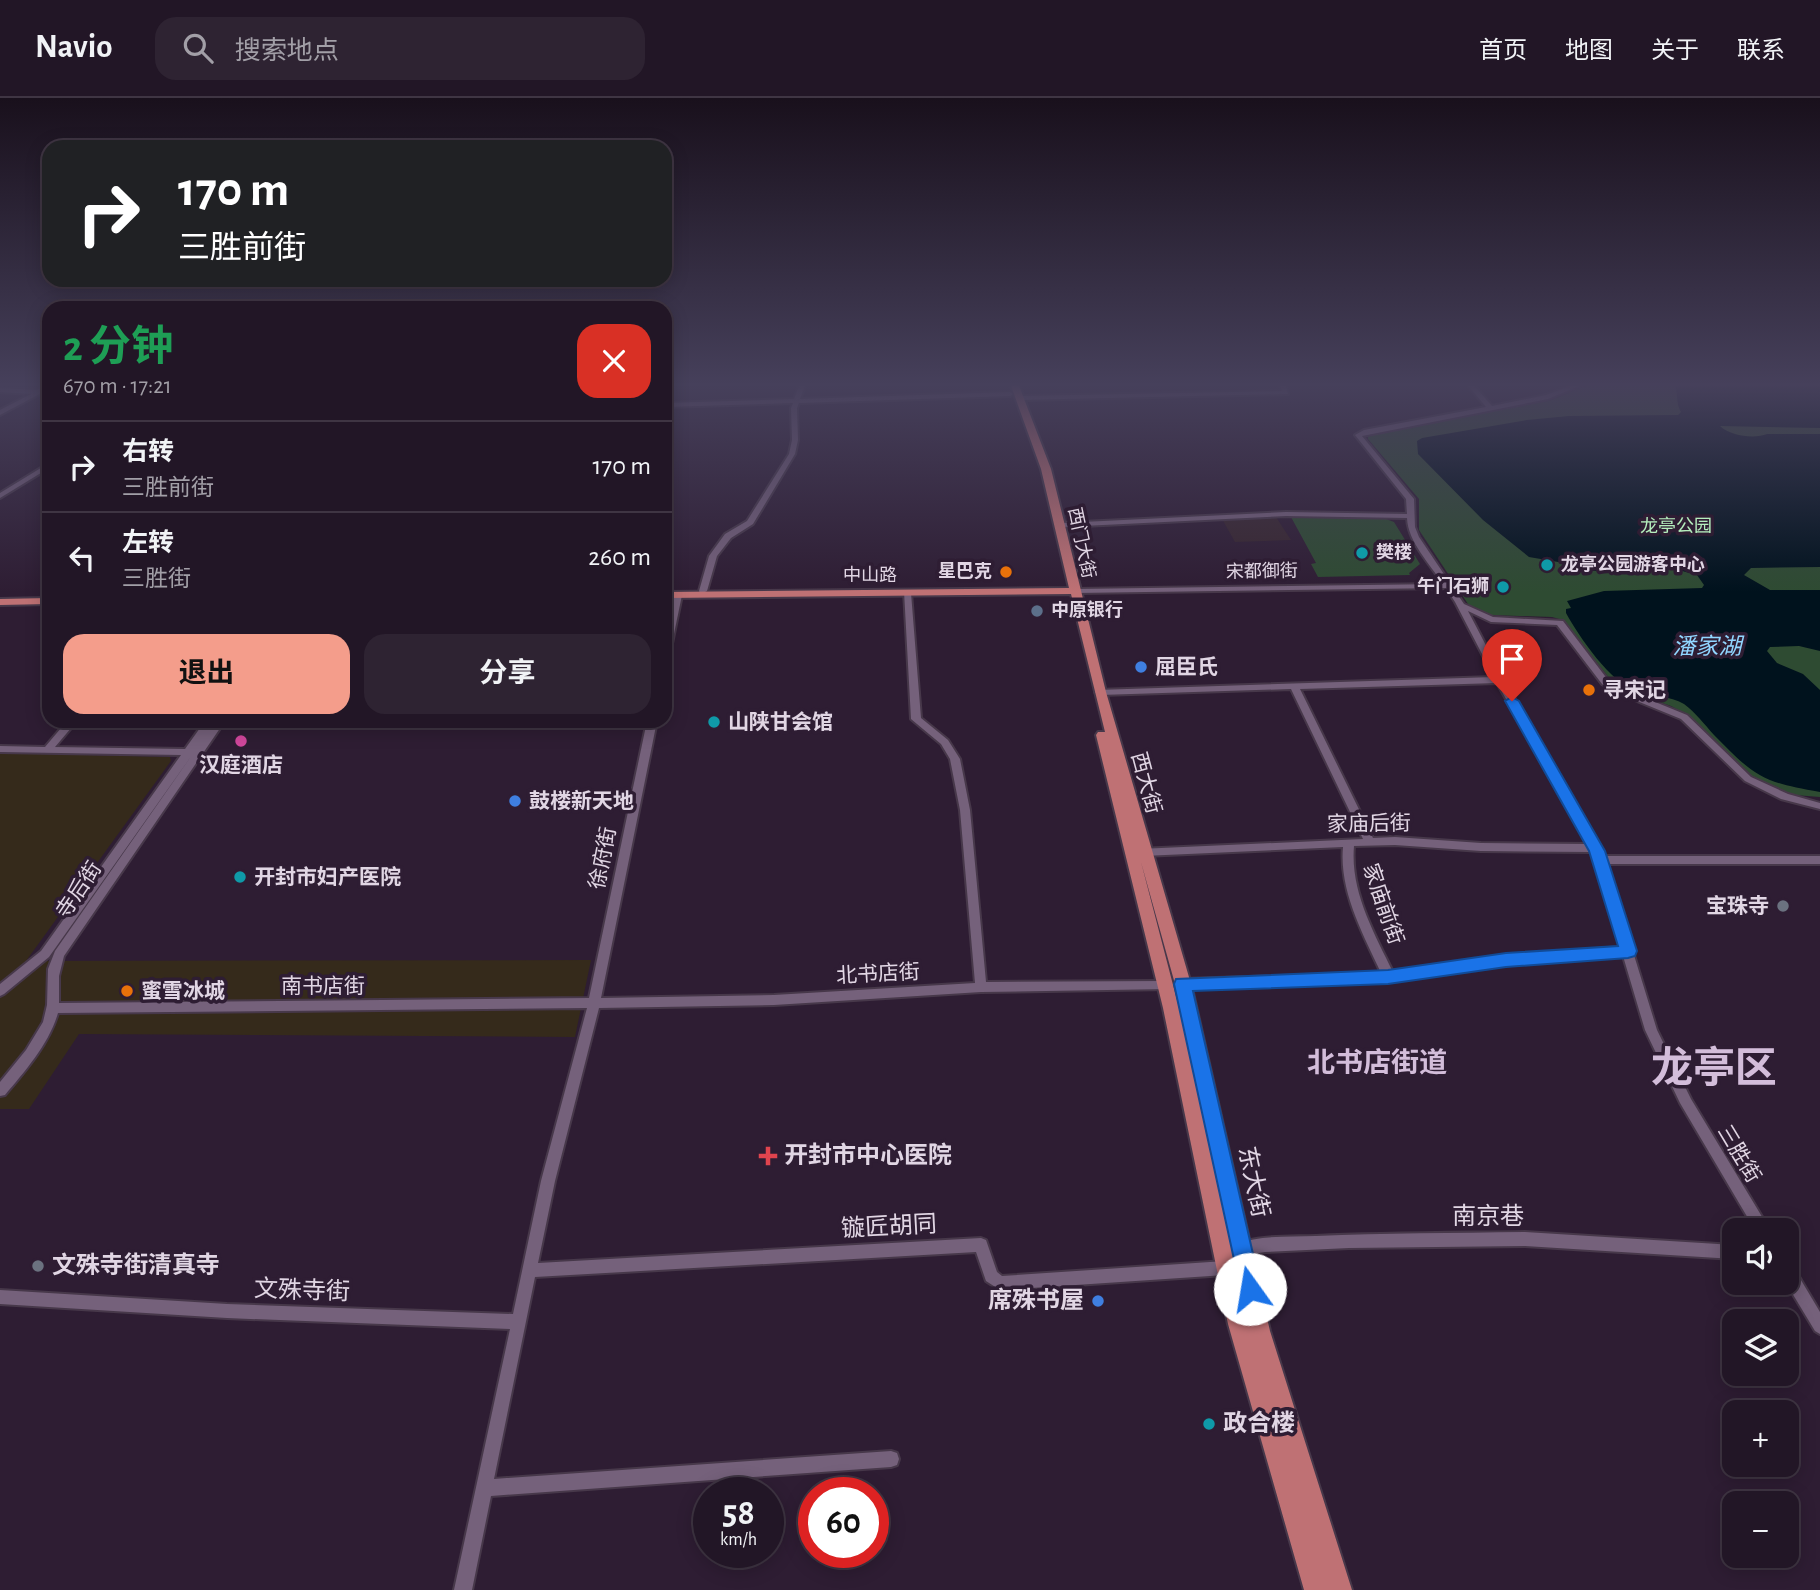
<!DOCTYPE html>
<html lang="zh">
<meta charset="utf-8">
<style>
body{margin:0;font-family:"Alegreya Sans","Noto Sans SC",sans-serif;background:#2e2332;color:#f1f3f6;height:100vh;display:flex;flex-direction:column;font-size:26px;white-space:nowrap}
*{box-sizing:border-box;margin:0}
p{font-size:23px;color:#a29fa7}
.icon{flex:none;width:38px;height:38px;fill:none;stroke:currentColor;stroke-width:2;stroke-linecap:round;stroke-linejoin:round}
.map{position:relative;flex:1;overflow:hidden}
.drawer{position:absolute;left:42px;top:203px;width:630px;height:427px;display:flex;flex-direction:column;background:#221626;border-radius:21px;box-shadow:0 4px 18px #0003,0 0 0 2px #3f3543}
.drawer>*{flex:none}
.top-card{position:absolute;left:42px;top:42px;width:630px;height:147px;border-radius:21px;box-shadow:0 4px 18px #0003,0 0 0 2px #3f3543;background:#202124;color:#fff;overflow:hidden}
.controls{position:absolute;left:1722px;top:1120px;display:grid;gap:14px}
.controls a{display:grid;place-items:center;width:77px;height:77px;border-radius:14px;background:#221626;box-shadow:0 4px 18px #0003,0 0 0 2px #3f3543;font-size:35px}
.speed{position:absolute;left:693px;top:1379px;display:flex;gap:14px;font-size:35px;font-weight:700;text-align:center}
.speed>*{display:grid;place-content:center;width:91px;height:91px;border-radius:50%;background:#221626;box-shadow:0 4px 18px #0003,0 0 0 2px #3f3543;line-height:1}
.speed small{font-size:18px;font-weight:400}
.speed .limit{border:10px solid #d22;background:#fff;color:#111}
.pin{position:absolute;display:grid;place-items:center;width:60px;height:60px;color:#fff;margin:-72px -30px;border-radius:50% 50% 50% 0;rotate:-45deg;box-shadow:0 0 7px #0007}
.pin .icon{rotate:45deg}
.me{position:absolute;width:77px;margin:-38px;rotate:347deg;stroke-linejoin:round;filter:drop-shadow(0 0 5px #0008)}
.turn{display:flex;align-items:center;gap:24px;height:147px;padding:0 21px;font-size:32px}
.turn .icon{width:91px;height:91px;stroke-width:2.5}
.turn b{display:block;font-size:49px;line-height:60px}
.round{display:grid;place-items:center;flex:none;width:74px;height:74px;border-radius:21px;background:#2e2332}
.overview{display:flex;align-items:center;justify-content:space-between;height:119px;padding:0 21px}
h1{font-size:42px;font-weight:700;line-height:52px;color:#1e9e55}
.button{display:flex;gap:14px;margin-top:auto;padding:14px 21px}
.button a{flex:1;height:80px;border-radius:21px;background:#f49d8b;color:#111;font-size:28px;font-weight:700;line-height:80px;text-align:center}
.button a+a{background:#2e2332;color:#f1f3f6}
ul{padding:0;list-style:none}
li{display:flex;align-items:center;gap:21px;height:91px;padding:0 21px;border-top:2px solid #3f3543}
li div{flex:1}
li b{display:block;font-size:26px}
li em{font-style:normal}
header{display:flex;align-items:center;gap:42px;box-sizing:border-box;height:98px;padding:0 35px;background:#221626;border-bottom:2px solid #3f3543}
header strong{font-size:33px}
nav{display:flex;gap:38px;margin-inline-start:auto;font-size:24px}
.search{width:490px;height:63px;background:#2e2332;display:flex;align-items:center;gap:18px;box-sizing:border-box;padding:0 24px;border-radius:21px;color:#a29fa7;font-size:26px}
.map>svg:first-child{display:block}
</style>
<header>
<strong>Navio</strong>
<div class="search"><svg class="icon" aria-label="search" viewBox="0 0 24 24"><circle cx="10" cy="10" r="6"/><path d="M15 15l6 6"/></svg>搜索地点</div>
<nav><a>首页</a><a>地图</a><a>关于</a><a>联系</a></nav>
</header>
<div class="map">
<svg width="1820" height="1492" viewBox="0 0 1820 1492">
<rect width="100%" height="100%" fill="#2e1d33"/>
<path fill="#352a1b" d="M0,655l170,4 1,4 -145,200 565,-1 -16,77 -496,-3 -50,75h-29z"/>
<path fill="#37262f" d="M1276,419l15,23 -56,2 -13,-23z"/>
<g fill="#2e4b32">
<path d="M1593,285h227v414l-25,-2 -39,-14 -11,-8 -56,-57 -18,-10 -54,-18 -54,-68 -11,-3 -61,-2 -21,-8 -51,-77v-31l-51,-60v-4l10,-3 171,-31z"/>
<path d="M1378,418l16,6 26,42 -11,9 1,2 -92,2 -7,-13 5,-1 -25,-46z"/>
</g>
<path fill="#00121d" d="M1674,285h146v45l-100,-2c10,10 35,13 47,8h53v133l-69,1 -7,7 26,15h50v61l-21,-5 -29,1 -3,4 10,12 26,11 17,16v102c-58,-10 -65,-15 -106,-57 -9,-10 -19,-23 -30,-31 -14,-9 -32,-6 -47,-12 -27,-10 -57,-54 -71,-79v-4l5,-1 -4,-7 37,-10 98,-3 2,-3 -7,-10 -22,-6 -93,2 -18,-8 -35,-6 -46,-37 -65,-66 -1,-13 5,-3 105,-18 42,-4 109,-1 3,-3c-6,-10 -2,-19 -7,-29z"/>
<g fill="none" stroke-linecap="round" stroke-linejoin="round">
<g stroke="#47384a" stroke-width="4">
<g id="minor">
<path d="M800,285h6l-6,16 210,-7 3,2 -3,2 -211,7 -2,5 1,32 -3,14 -42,70 -22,14 -14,18 -10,35 -4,2h-3l-1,-2 10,-35 16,-22 22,-13 42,-67 3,-14 -1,-32 2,-5 -128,4v-4l129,-4z"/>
<path d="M1279,285h6l3,11 -268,6 -3,-2 3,-2 262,-5z"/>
<path d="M1466,285h6l20,23 54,-11 32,-12h8l-38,16 -186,37 52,63 1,28 4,10 45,67 29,13 70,4 45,59 8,6 71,29 64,62 37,17 32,9v6l-39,-10 -36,-18 -64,-62 -71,-29 -8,-6 -45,-59 -66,-3 -23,-11 36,69 97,168 3,8h216v8h-214l51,166 34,69 79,131h-15l-75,-127 -35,-73 -22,-74 -117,8 -117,18 -206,7 -4,-2 -2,-3 2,-3 4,-2 198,-6c-18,-39 -42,-82 -38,-126l-200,9 -5,-4 1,-3 224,-10 -72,-150 -191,6 -3,-1 -2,-2 2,-2 397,-13 -39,-75 -9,-14 -371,5 -4,-2 4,-2 368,-5c-13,-20 -35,-42 -36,-66l-121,-2 -224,11 -4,-2 4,-2 224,-11 121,2 -1,-15 -51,-64 9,-5 122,-23zM1497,585l91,161 -107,-1 -86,-6 -22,1 -73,-149zM1395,747l86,6 111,1 28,95 -114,9 -113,16c-19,-39 -43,-81 -39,-126z"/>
<path d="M49,286v5l-49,26v-5l31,-16 -31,-2v-4l37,2z"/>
<path d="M49,365v5l-49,30v-5z"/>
<path d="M904,493h6l1,2 10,125 27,22 12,19 10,51 16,172 179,-1 4,2 2,3 -2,3 -188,3 -207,13 -175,3 -44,173 -17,82 443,-25 5,2 11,32 5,4 223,-15 5,2 2,5 -2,5 -5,2 -225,15 -14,-9 -10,-29 -441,25 -41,202 397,-28 6,2 2,6 -2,6 -6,2 -400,29 -19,94h-18l56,-261 -283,-11 -227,-14v-14l227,14 286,10 28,-133 46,-173 -529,5c-9,31 -33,58 -53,82l-5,1v-14l26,-32 17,-28 4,-17 1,-36 7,-18 137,-196 -143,202 -45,37 -4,2v-12l41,-33 140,-196 -181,-3v-6l45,1 22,-26h10l-22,26 130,2 20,-28h10l-20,29 20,-29h10l-161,235 -5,20v27l530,-5 58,-277h10l-56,277 173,-3 201,-12 -15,-173 -10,-51 -9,-15 -30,-25z"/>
<path d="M675,495h3l4,2 -13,63 -4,3v-24z"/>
<path d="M1525,1134l209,13v14l-209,-13 -176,2 -84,4 -24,4 -5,-2 -2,-5 2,-5c24,-9 54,-7 80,-8 69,-3 139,-3 209,-4z"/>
<path d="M1787,1165l5,2 28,47v22l-5,-3 -29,-48z"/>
</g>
</g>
<g stroke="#47384a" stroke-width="4">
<g id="major">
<path d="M1010,285h8l33,86 55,223 85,292 79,347 82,259h-24l-58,-192 58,192h-24l-76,-266 -65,-316 -67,-273 2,-3h7l-34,-138 -406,4v-6l404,-4 -28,-119zM1141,764l34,122 74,345 -70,-321z"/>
<path d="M49,500v6l-49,1v-6z"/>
</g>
</g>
<use href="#minor" fill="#75617b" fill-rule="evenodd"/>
<use href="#major" fill="#bf7174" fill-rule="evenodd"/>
</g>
<linearGradient id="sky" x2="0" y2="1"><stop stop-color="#19101c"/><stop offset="0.58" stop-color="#46405b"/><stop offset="1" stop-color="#46405b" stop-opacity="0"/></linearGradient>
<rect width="1820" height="494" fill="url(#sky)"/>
<path fill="#1a73e8" stroke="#114b97" stroke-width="2" d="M1512,599l7,4 86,150 32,100 -2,5 -7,2 -122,9 -118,17 -195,7 68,298 -3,7 -8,4 -8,-4 -68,-312 2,-5 212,-9 118,-17 112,-7 -29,-95 -84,-150z"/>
<g fill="#0f9aa8" stroke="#2e1d33" stroke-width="2.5">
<circle cx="1362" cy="455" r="7"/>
<circle cx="1547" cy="467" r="7"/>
<circle cx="1503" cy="489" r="7"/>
<circle cx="714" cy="624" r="7"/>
<circle cx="240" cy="779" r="7"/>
<circle cx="1209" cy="1326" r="7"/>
</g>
<g fill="#e8710a" stroke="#2e1d33" stroke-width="2.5">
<circle cx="1006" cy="474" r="7"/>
<circle cx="1589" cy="592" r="7"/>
<circle cx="127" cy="893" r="7"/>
</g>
<circle fill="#5c6f8a" stroke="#2e1d33" stroke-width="2.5" cx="1037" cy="513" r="7"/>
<g fill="#3f7fe0" stroke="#2e1d33" stroke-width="2.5">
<circle cx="1141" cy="569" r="7"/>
<circle cx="515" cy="703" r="7"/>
<circle cx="1098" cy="1203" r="7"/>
</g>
<circle fill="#d1479c" stroke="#2e1d33" stroke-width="2.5" cx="241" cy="643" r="7"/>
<g fill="#6b7280" stroke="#2e1d33" stroke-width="2.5">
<circle cx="1783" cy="808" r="7"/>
<circle cx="38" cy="1168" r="7"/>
</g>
<path fill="#e0444e" stroke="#2e1d33" stroke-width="2.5" d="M764.5 1047.5h7v7h7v7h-7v7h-7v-7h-7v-7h7z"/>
<g text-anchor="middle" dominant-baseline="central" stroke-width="7" stroke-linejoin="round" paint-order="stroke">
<g font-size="18" fill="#b5eebd" stroke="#2e1d33">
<text x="1676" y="429">龙亭公园</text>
</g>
<g font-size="18" fill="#e1d6e4" stroke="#2e1d33">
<text transform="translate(1081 445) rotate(78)">西门大街</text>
<text transform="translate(1262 474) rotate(-1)">宋都御街</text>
<text x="870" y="478">中山路</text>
</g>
<g font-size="18" font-weight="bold" fill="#e1d6e4" stroke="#2e1d33" text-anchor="start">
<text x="1376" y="455">樊楼</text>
<text x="1561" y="467">龙亭公园游客中心</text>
<text x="992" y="474" text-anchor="end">星巴克</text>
<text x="1489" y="489" text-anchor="end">午门石狮</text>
<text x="1051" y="513">中原银行</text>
</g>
<g font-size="21" font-weight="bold" fill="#e1d6e4" stroke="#2e1d33" text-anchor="start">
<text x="1155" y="569">屈臣氏</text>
<text x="1603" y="592">寻宋记</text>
<text x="728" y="624">山陕甘会馆</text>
<text x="241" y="667" text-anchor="middle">汉庭酒店</text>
<text x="529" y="703">鼓楼新天地</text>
<text x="254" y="779">开封市妇产医院</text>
<text x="1769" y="808" text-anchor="end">宝珠寺</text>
<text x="141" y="893">蜜雪冰城</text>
</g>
<g font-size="21" fill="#e1d6e4" stroke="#2e1d33">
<text transform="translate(1146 685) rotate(75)">西大街</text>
<text transform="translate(1369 726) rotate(-1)">家庙后街</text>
<text transform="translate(603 760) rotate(-79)">徐府街</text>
<text transform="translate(79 792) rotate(-56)">寺后街</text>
<text transform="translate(1383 806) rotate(71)">家庙前街</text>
<text transform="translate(878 876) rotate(-3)">北书店街</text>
<text x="323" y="888">南书店街</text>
<text transform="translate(1739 1056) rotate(59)">三胜街</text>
</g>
<g font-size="23" font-style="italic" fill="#91d6ff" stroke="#2e1d33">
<text x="1707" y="549">潘家湖</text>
</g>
<g font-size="24" font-weight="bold" fill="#e1d6e4" stroke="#2e1d33" text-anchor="start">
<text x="784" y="1058">开封市中心医院</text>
<text x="52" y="1168">文殊寺街清真寺</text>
<text x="1084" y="1203" text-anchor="end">席殊书屋</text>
<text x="1223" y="1326">政合楼</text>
</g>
<g font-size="24" fill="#e1d6e4" stroke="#2e1d33">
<text transform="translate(1253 1084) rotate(78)">东大街</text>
<text x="1488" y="1119">南京巷</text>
<text transform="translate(889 1129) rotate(-3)">镟匠胡同</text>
<text transform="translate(302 1193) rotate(2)">文殊寺街</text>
</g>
<g font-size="28" font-weight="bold" fill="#d3bdda" stroke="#2e1d33">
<text x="1377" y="966">北书店街道</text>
</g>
<g font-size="42" font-weight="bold" fill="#d3bdda" stroke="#2e1d33">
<text x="1714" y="971">龙亭区</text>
</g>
</g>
</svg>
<div class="controls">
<a><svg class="icon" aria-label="sound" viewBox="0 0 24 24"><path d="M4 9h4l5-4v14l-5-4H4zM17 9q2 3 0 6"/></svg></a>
<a><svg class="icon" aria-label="layers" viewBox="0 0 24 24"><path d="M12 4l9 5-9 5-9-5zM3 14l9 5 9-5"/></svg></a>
<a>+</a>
<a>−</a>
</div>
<div class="speed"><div>58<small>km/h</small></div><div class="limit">60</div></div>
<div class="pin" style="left:1512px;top:603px;background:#d93025"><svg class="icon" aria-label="arrive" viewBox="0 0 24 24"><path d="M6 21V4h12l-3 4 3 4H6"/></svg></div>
<svg class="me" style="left:1250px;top:1191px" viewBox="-20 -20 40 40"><circle r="19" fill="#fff"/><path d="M0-13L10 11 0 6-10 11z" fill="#1a73e8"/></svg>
<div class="top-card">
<div class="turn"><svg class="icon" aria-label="right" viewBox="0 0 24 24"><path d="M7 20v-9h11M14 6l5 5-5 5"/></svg><div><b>170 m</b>三胜前街</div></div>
</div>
<section class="drawer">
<div class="overview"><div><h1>2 分钟</h1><p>670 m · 17:21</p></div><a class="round" style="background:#d93025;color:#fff"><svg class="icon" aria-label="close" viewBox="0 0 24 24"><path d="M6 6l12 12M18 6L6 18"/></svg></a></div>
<ul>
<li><svg class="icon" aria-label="right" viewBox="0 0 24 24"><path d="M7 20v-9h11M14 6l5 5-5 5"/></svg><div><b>右转</b><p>三胜前街</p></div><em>170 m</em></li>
<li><svg class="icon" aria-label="left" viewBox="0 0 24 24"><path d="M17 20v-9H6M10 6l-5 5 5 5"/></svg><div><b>左转</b><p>三胜街</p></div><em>260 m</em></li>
</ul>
<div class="button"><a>退出</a><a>分享</a></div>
</section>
</div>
